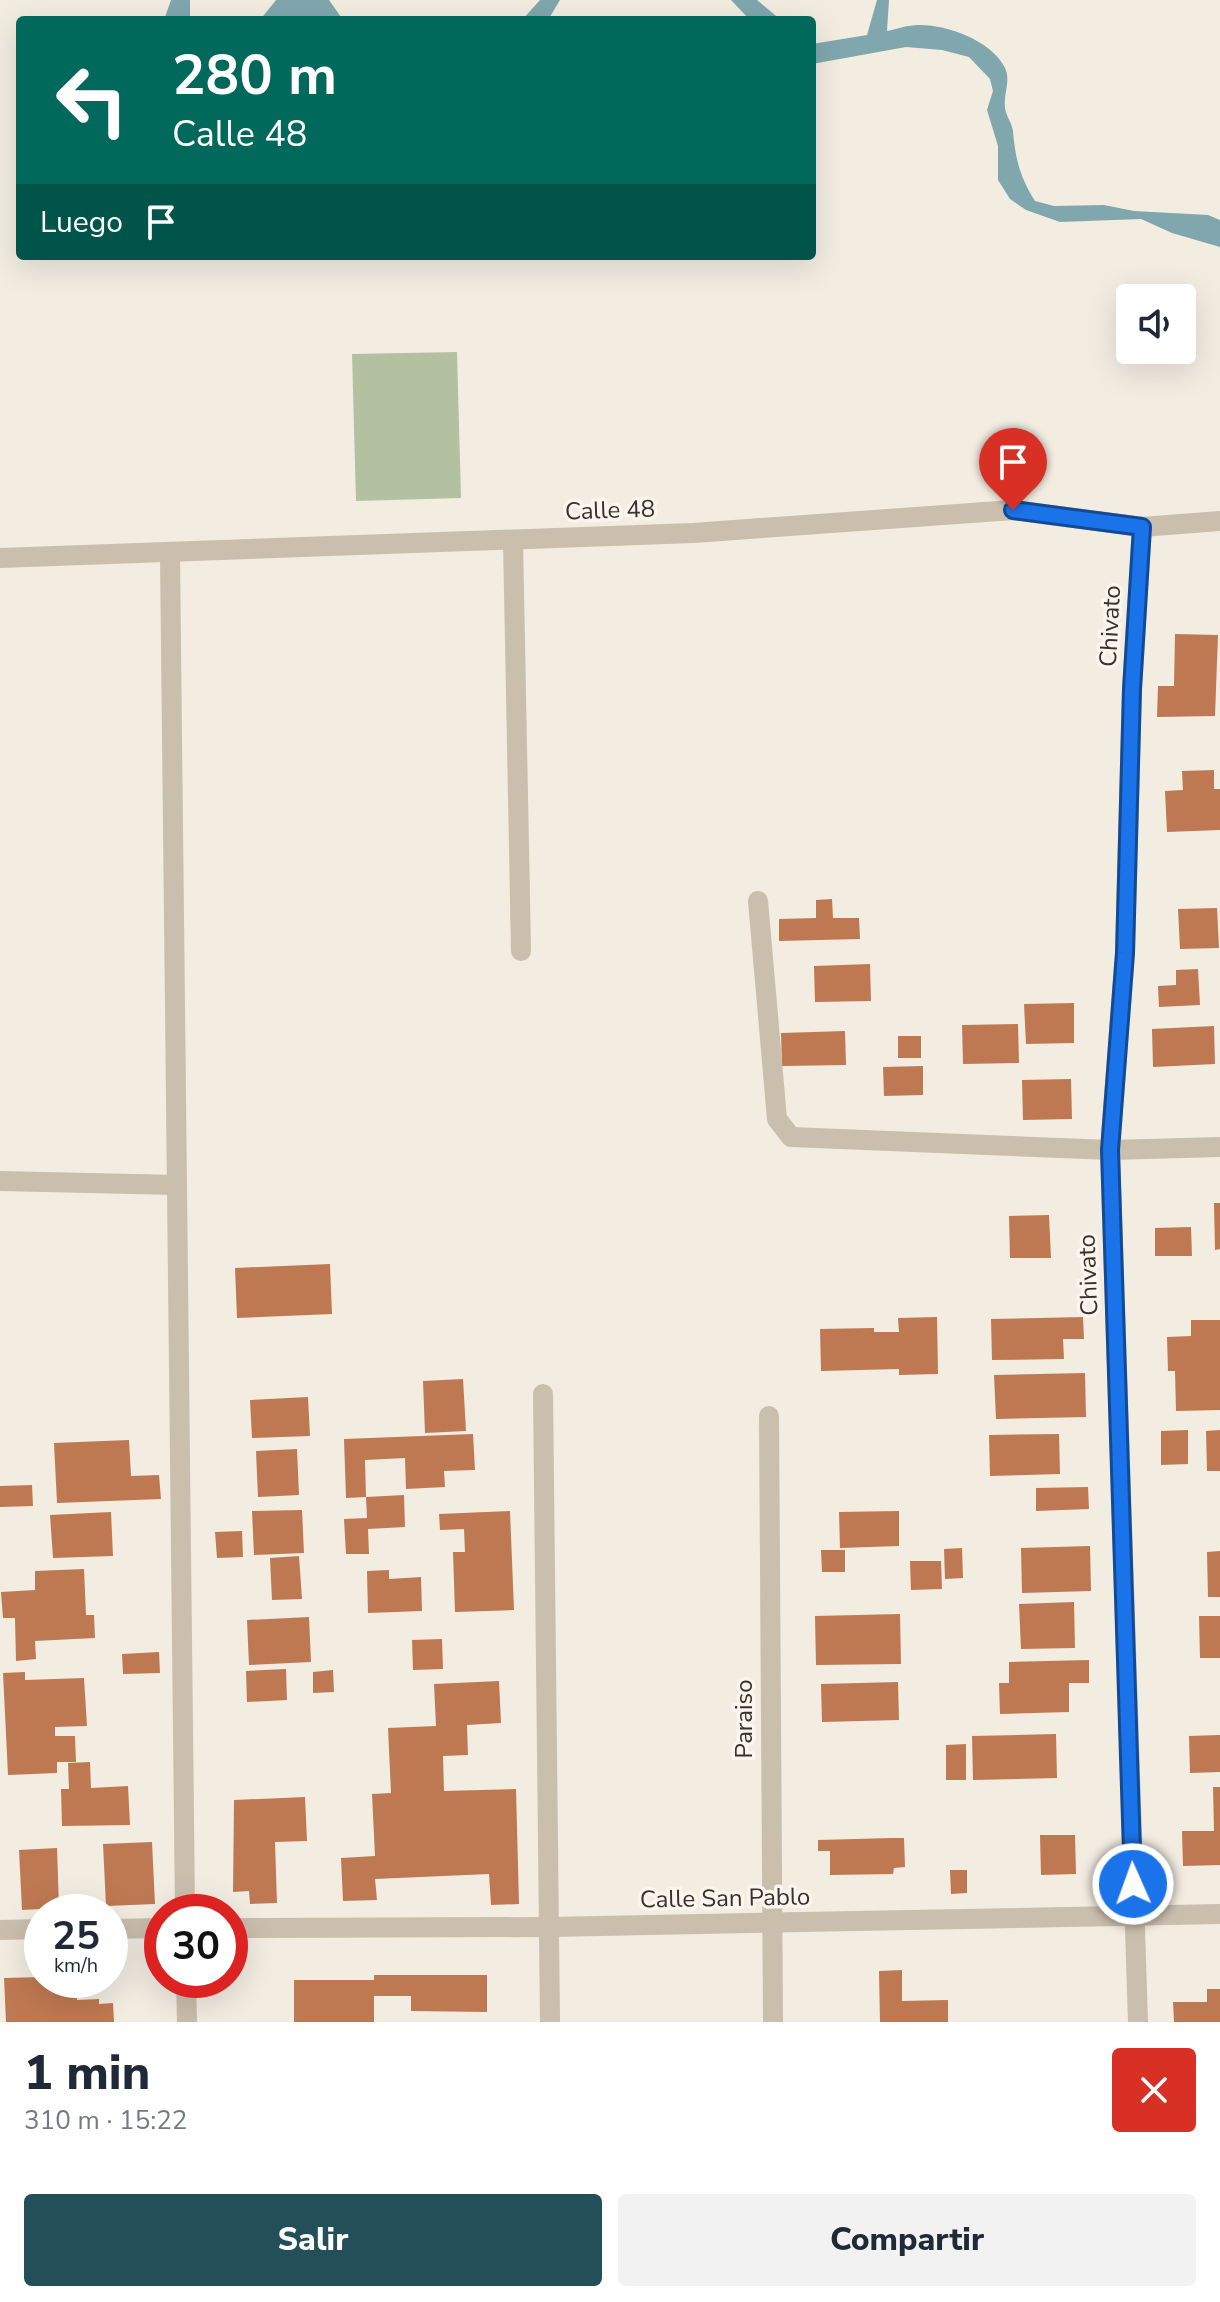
<!DOCTYPE html>
<html lang="es">
<meta charset="utf-8">
<style>
body{margin:0;font-family:"Nunito Sans",sans-serif;background:#f2f2f3;color:#1f2937;height:100vh;display:flex;flex-direction:column;font-size:30px;white-space:nowrap}
*{box-sizing:border-box;margin:0}
p{font-size:26px;color:#747a83}
.icon{flex:none;width:44px;height:44px;fill:none;stroke:currentColor;stroke-width:2;stroke-linecap:round;stroke-linejoin:round}
.map{position:relative;height:2022px;overflow:hidden}
.sheet{display:flex;flex-direction:column;background:#fff;flex:1}
.sheet>*{flex:none}
.banner{position:absolute;left:16px;top:16px;width:800px;height:244px;border-radius:8px;box-shadow:0 8px 32px #0002;background:#00695c;color:#fff;overflow:hidden}
.controls{position:absolute;left:1116px;top:284px;display:grid;gap:16px}
.controls a{display:grid;place-items:center;width:80px;height:80px;border-radius:8px;background:#fff;box-shadow:0 8px 32px #0002;font-size:40px}
.speed{position:absolute;left:24px;top:1894px;display:flex;gap:16px;font-size:40px;font-weight:700;text-align:center}
.speed>*{display:grid;place-content:center;width:104px;height:104px;border-radius:50%;background:#fff;box-shadow:0 8px 32px #0002;line-height:1}
.speed small{font-size:20px;font-weight:400}
.speed .limit{border:12px solid #d22;background:#fff;color:#111}
.pin{position:absolute;display:grid;place-items:center;width:68px;height:68px;color:#fff;margin:-82px -34px;border-radius:50% 50% 50% 0;rotate:-45deg;box-shadow:0 0 8px #0007}
.pin .icon{rotate:45deg}
.me{position:absolute;width:88px;margin:-44px;rotate:358deg;stroke-linejoin:round;filter:drop-shadow(0 0 6px #0008)}
.turn{display:flex;align-items:center;gap:28px;height:168px;padding:0 24px;font-size:36px}
.turn .icon{width:104px;height:104px;stroke-width:2.5}
.turn b{display:block;font-size:56px;line-height:68px}
.then{display:flex;align-items:center;height:76px;padding:0 24px;background:#0003;gap:16px;font-size:30px}
.round{display:grid;place-items:center;flex:none;width:84px;height:84px;border-radius:8px;background:#f2f2f3}
.summary{display:flex;align-items:center;justify-content:space-between;height:136px;padding:0 24px}
h1{font-size:48px;font-weight:800;line-height:60px}
.button{display:flex;gap:16px;margin-top:auto;padding:16px 24px}
.button a{flex:1;height:92px;border-radius:8px;background:#234f59;color:#fff;font-size:32px;font-weight:800;line-height:92px;text-align:center}
.button a+a{background:#f2f2f3;color:#1f2937}
.map>svg:first-child{display:block}
</style>
<div class="map">
<svg width="1220" height="2022" viewBox="0 0 1220 2022">
<rect width="100%" height="100%" fill="#f2ece1"/>
<path fill="#b3c1a1" d="M457,352l4,146 -105,3 -4,-147z"/>
<g fill="#81a7ae">
<path d="M171,0h19v20h-26z"/>
<path d="M276,0h53l14,20h-29l-13,-4 -6,4h-35z"/>
<path d="M540,0h20l-12,20h-26z"/>
<path d="M731,0h26l24,20h-31z"/>
<path d="M877,0h12l-2,31c10,-2 21,-6 31,-6 27,-1 72,15 86,41 8,14 -1,27 1,42 1,8 7,15 8,23 2,26 7,47 22,70l19,5 50,-1 30,6 74,4 12,5v27l-48,-14 -31,-14 -81,3 -34,-12 -16,-11 -12,-19v-34l-11,-36 6,-19 -3,-12 -21,-22 -27,-7 -36,-3 -94,17v-20l55,-9z"/>
</g>
<g fill="#bf7952">
<path d="M1175,634l43,1 -3,81 -58,1 1,-31h16z"/>
<path d="M1214,770v19h6v41l-53,2 -2,-41 18,-1 -1,-19z"/>
<path d="M832,899l1,19h26l1,21 -81,2v-22l37,-1v-18z"/>
<path d="M1217,908l2,40 -39,1 -2,-40z"/>
<path d="M870,964l1,37 -56,1 -1,-36z"/>
<path d="M1198,969l2,36 -41,2 -1,-21 18,-1v-15z"/>
<path d="M1074,1003v40l-48,1 -2,-40z"/>
<path d="M1018,1024l1,39 -56,1 -1,-39z"/>
<path d="M1214,1026l1,38 -62,3 -1,-38z"/>
<path d="M845,1031l1,34 -64,1 -1,-33z"/>
<rect x="898" y="1036" width="23" height="22"/>
<path d="M923,1066v29l-39,1 -1,-29z"/>
<path d="M1071,1079l1,40 -49,1 -1,-40z"/>
<path d="M1214,1203h6v46l-5,1z"/>
<path d="M1049,1215l2,43h-41l-1,-42z"/>
<path d="M1191,1227l1,29h-37v-28z"/>
<path d="M330,1264l2,50 -95,4 -2,-50z"/>
<path d="M937,1317l1,57 -39,1v-6l-78,2 -1,-42 54,-1v4h25l-1,-14z"/>
<path d="M1083,1317l1,22h-21l1,20 -72,1 -1,-41z"/>
<path d="M1191,1320h29v90l-44,1 -1,-40h-7l-1,-34 24,-1z"/>
<path d="M1085,1373l1,44 -90,2 -2,-44z"/>
<path d="M463,1379l3,52 -41,2 -2,-52z"/>
<path d="M308,1397l2,39 -58,2 -2,-38z"/>
<path d="M1188,1430v34l-27,1v-34z"/>
<path d="M1220,1430v41h-13l-1,-40z"/>
<path d="M473,1434l2,36 -31,1 1,16 -39,2 -1,-31 -40,2 1,37 -20,1 -2,-59z"/>
<path d="M1059,1434l1,40 -70,2 -1,-41z"/>
<path d="M129,1440l2,36 28,-1 2,24 -104,4 -3,-60z"/>
<path d="M297,1449l2,46 -41,2 -2,-46z"/>
<path d="M32,1485l1,21 -33,1v-21z"/>
<path d="M1088,1487l1,22 -53,2v-23z"/>
<path d="M404,1495l1,32 -37,2 1,25h-23l-2,-35 23,-1 -1,-21z"/>
<path d="M302,1510l2,43 -50,2 -2,-44z"/>
<path d="M510,1511l4,99 -59,2 -2,-60h12l-1,-23 -24,1 -1,-16z"/>
<path d="M899,1511v35l-59,2 -1,-36z"/>
<path d="M111,1512l2,44 -60,2 -3,-43z"/>
<path d="M242,1531l1,26 -26,1 -2,-26z"/>
<path d="M1090,1546l1,45 -69,2 -1,-45z"/>
<path d="M962,1548l1,30 -18,1 -1,-30z"/>
<path d="M821,1550h24v22h-23z"/>
<path d="M1220,1551v46h-12l-1,-45z"/>
<path d="M299,1556l3,43 -30,1 -2,-42z"/>
<path d="M910,1561h31l1,28 -31,1z"/>
<path d="M84,1569l2,46h8l1,23 -60,3 1,18 -20,2 -1,-43h-12l-2,-26 34,-2v-19z"/>
<path d="M389,1570v9l32,-2 1,34 -54,2 -1,-42z"/>
<path d="M1074,1602l1,46 -54,1 -2,-45z"/>
<path d="M900,1614l1,50 -85,1 -1,-49z"/>
<path d="M1199,1616h21v42h-20z"/>
<path d="M309,1617l2,45 -62,3 -2,-45z"/>
<path d="M442,1639l1,30 -30,1 -1,-30z"/>
<path d="M159,1652l1,21 -37,1 -1,-20z"/>
<path d="M1089,1660v23h-20v29l-69,2 -1,-31h10v-21z"/>
<path d="M286,1669l1,31 -40,2 -1,-31z"/>
<path d="M333,1670l1,22 -21,1v-21z"/>
<path d="M25,1672v8l59,-2 3,48 -32,1v9h20l1,26h-19v11l-49,2 -5,-102z"/>
<path d="M499,1681l2,42 -34,2 1,30 -25,1 1,35 72,-2 3,115 -28,1 -2,-31 -114,5 2,21 -34,1 -2,-43 34,-2 -3,-62 19,-1 -3,-65 48,-2 -2,-42z"/>
<path d="M898,1682l1,38 -77,2 -1,-38z"/>
<path d="M1056,1734l1,44 -84,2 -1,-44z"/>
<path d="M1220,1735v37l-30,1 -1,-37z"/>
<path d="M966,1744v36h-20v-35z"/>
<path d="M90,1762l1,26 37,-2 2,39 -68,1 -1,-37h8l-1,-26z"/>
<path d="M1213,1787h7v78l-37,1 -1,-35h32z"/>
<path d="M305,1797l2,44 -32,1 2,61 -27,1 -1,-13 -16,1 1,-92z"/>
<path d="M1040,1835h35l1,39 -35,1z"/>
<path d="M893,1838h11l1,29 -11,1 -1,6 -63,1v-24h-12v-11z"/>
<path d="M152,1842l3,62 -49,2 -3,-62z"/>
<path d="M57,1848l2,60 -37,2 -3,-60z"/>
<path d="M950,1870h17v23l-16,1z"/>
<path d="M902,1970v31l46,-1v22h-68l-1,-51z"/>
<path d="M374,1975h113v37l-76,-1v-15h-37v26h-80v-42h80z"/>
<path d="M42,1977v3h34l1,20 22,-1v5l14,-1 1,19h-108l-2,-44z"/>
<path d="M1207,1989h13v33h-46l-1,-20h34z"/>
</g>
<g fill="none" stroke-linecap="round" stroke-linejoin="round">
<g stroke="#cabead" stroke-width="20">
<path d="M513,540l8,411"/>
<path d="M170,555l15,1357"/>
<path d="M0,558l693,-25 320,-23 129,17 78,-6"/>
<path d="M758,901l19,218 14,18 319,13 110,-3"/>
<path d="M0,1181l177,4"/>
<path d="M543,1394l7,628"/>
<path d="M769,1416l4,606"/>
<path d="M230,1928l319,-1 671,-13"/>
<path d="M110,1929l52,-1"/>
<path d="M0,1930l42,-1"/>
<path d="M186,1980l1,42"/>
<path d="M1138,2022l-28,-872 15,-197 7,-264 10,-162"/>
</g>
</g>
<g fill="none" stroke-linecap="round" stroke-linejoin="round">
<g stroke="#114b97" stroke-width="20">
<path id="route" d="M1013,510l129,17 -10,162 -7,264 -15,197 23,734"/>
</g>
<use href="#route" stroke="#1a73e8" stroke-width="14"/>
</g>
<g text-anchor="middle" dominant-baseline="central" stroke-width="7" stroke-linejoin="round" paint-order="stroke">
<g font-size="24" fill="#39312b" stroke="#faf6ee">
<text transform="translate(610 510) rotate(-2)">Calle 48</text>
<text transform="translate(1110 626) rotate(-87)">Chivato</text>
<text transform="translate(1088 1275) rotate(-92)">Chivato</text>
<text transform="translate(744 1719) rotate(-90)">Paraiso</text>
<text transform="translate(725 1898) rotate(-1)">Calle San Pablo</text>
</g>
</g>
</svg>
<div class="controls">
<a><svg class="icon" aria-label="sound" viewBox="0 0 24 24"><path d="M4 9h4l5-4v14l-5-4H4zM17 9q2 3 0 6"/></svg></a>
</div>
<div class="speed"><div>25<small>km/h</small></div><div class="limit">30</div></div>
<div class="pin" style="left:1013px;top:510px;background:#d93025"><svg class="icon" aria-label="arrive" viewBox="0 0 24 24"><path d="M6 21V4h12l-3 4 3 4H6"/></svg></div>
<svg class="me" style="left:1133px;top:1884px" viewBox="-20 -20 40 40"><circle r="17" fill="#1a73e8" stroke="#fff" stroke-width="3"/><path d="M0-11L8 9 0 5-8 9z" fill="#fff"/></svg>
<div class="banner">
<div class="turn"><svg class="icon" aria-label="left" viewBox="0 0 24 24"><path d="M17 20v-9H6M10 6l-5 5 5 5"/></svg><div><b>280 m</b>Calle 48</div></div>
<div class="then">Luego<svg class="icon" aria-label="arrive" viewBox="0 0 24 24"><path d="M6 21V4h12l-3 4 3 4H6"/></svg></div>
</div>
</div>
<section class="sheet">
<div class="summary"><div><h1>1 min</h1><p>310 m · 15:22</p></div><a class="round" style="background:#d93025;color:#fff"><svg class="icon" aria-label="close" viewBox="0 0 24 24"><path d="M6 6l12 12M18 6L6 18"/></svg></a></div>
<div class="button"><a>Salir</a><a>Compartir</a></div>
</section>
